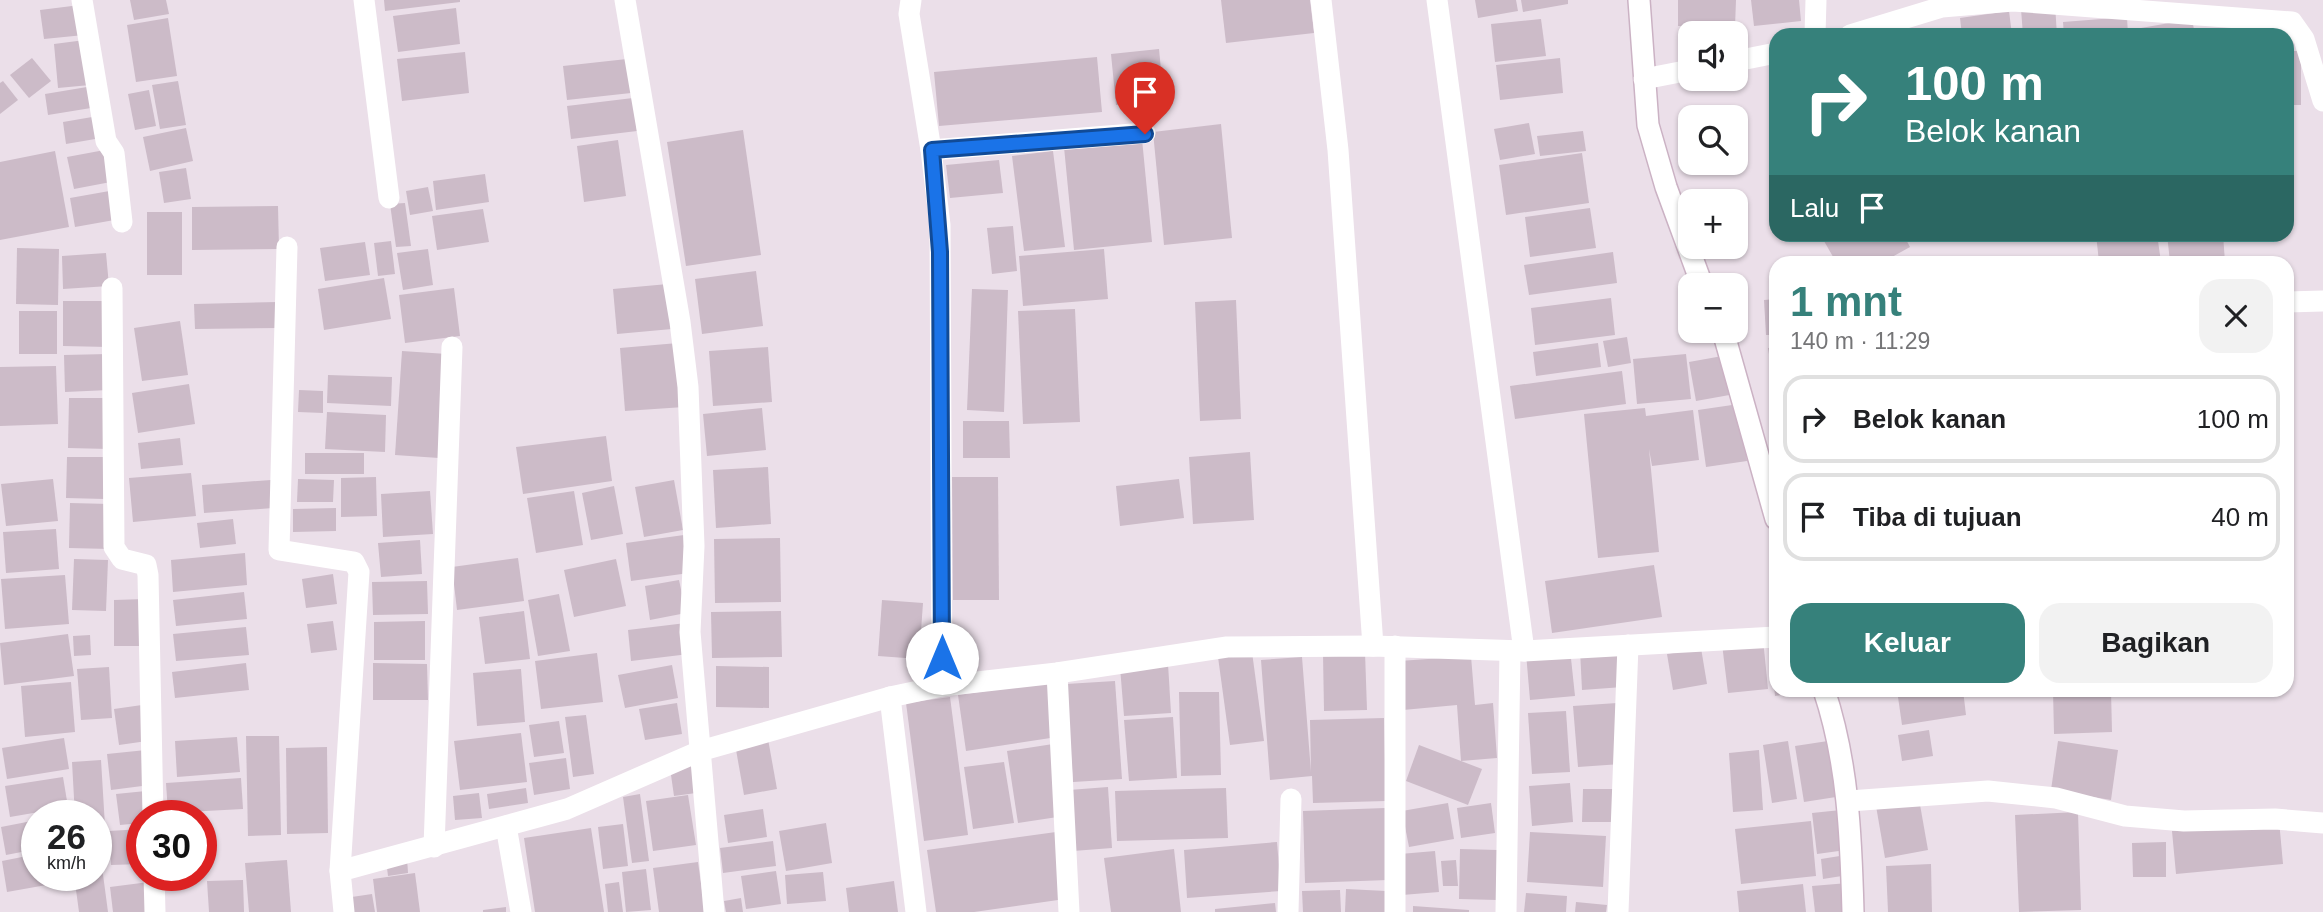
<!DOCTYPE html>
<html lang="id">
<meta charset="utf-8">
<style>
body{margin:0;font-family:Helvetica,sans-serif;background:#f2f2f2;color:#202124;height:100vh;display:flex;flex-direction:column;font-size:26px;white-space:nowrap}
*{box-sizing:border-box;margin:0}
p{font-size:23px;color:#757577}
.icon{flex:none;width:38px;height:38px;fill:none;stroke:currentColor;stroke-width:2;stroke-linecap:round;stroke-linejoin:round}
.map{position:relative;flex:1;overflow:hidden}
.drawer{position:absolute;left:1769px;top:256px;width:525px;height:441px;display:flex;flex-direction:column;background:#fff;border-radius:21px;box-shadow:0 2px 5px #0004}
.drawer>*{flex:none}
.banner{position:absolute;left:1769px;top:28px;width:525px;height:214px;border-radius:21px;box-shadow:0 2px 5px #0004;background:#36817b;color:#fff;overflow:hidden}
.controls{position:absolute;left:1678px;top:21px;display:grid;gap:14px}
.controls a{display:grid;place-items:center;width:70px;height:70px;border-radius:14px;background:#fff;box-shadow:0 2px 5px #0004;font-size:35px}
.speed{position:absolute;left:21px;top:800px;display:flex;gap:14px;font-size:35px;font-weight:700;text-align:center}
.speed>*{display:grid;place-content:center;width:91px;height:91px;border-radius:50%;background:#fff;box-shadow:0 2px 5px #0004;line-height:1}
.speed small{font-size:18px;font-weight:400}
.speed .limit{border:10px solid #d22;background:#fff;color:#111}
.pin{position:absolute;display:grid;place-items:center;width:60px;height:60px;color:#fff;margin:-72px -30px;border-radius:50% 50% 50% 0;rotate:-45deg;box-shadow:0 0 7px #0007}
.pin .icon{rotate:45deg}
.me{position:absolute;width:77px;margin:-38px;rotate:0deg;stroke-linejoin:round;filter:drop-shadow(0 0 5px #0008)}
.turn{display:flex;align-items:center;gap:24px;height:147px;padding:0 21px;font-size:32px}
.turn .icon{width:91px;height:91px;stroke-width:2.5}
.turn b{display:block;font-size:49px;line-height:60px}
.then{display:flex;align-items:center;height:66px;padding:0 21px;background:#0003;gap:14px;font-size:26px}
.round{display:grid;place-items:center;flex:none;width:74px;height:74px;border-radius:21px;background:#f2f2f2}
.headline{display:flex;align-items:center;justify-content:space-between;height:119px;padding:0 21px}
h1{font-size:42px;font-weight:600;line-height:52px;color:#36817b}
.cta{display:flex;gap:14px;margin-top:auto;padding:14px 21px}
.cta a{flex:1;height:80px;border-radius:21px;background:#36817b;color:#fff;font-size:28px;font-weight:600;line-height:80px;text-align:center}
.cta a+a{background:#f2f2f2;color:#202124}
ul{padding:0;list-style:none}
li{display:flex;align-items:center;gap:21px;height:88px;margin:0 14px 10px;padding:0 7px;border:4px solid #e0e0e0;border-radius:21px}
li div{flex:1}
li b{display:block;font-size:26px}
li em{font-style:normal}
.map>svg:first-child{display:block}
</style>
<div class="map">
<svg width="2323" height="912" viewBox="0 0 2323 912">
<rect width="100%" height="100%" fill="#ebdfe9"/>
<g fill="#ccbbc8">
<path d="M130,0h36l3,14 -35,6z"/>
<path d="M384,0h76v2l-75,9z"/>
<path d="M1221,0h89l4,33 -88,10z"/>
<path d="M1475,0h41l2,11 -40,7z"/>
<path d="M1521,0h47v4l-45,8z"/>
<path d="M1678,0h58l-1,27 -57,-1z"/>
<path d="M1751,0h48l2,21 -47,5z"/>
<path d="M80,5l4,30 -40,4 -4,-29z"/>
<path d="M2055,5l2,30h-34l-2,-26z"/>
<path d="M456,8l4,36 -62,8 -5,-36z"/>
<path d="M2009,11l3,24h-50l-2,-17z"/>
<path d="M2127,17l1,18h-64l-1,-13z"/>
<path d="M168,18l9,58 -41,6 -9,-57z"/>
<path d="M1541,19l5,37 -51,6 -4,-38z"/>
<path d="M2192,19l3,16h-53l-1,-7z"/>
<path d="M85,40l5,45 -32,3 -4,-44z"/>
<path d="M1159,49l5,51 -48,5 -5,-51z"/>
<rect x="2287" y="51" width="14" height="54"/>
<path d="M465,52l4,41 -67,8 -5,-42z"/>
<path d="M1097,57l5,55 -163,14 -5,-54z"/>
<path d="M32,58l19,23 -22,17 -19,-23z"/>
<path d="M1560,58l3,35 -63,7 -4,-35z"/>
<path d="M627,59l4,34 -64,7 -4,-34z"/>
<path d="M3,81l15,19 -18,14v-31z"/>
<path d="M178,81l8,44 -26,4 -8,-44z"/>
<path d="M87,87l4,21 -43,7 -3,-21z"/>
<path d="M149,90l7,36 -21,4 -7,-36z"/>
<path d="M633,98l4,33 -66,8 -4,-33z"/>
<path d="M98,116l3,22 -35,6 -3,-22z"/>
<path d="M1529,123l6,31 -35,6 -6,-31z"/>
<path d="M1221,124l11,114 -68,7 -11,-113z"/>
<path d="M186,128l7,33 -43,10 -7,-34z"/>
<path d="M743,130l18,125 -75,11 -19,-124z"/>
<path d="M1583,131l3,20 -46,5 -3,-20z"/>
<path d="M1142,139l10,103 -78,8 -10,-103z"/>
<path d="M618,140l8,56 -42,6 -7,-56z"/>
<path d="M110,149l6,32 -42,8 -7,-32z"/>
<path d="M55,151l14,76 -69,13v-78z"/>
<path d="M1053,151l12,96 -41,4 -12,-95z"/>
<path d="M1582,153l7,50 -83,12 -7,-50z"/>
<path d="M999,160l4,33 -53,5 -4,-33z"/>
<path d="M186,168l5,31 -27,4 -5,-31z"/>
<path d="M485,174l4,28 -53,8 -3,-29z"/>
<path d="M428,187l5,24 -23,4 -4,-24z"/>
<path d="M115,190l5,29 -45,8 -5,-29z"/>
<path d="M405,203l6,43 -15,1 -6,-43z"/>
<path d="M278,206l1,43 -87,1v-43z"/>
<path d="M1590,208l6,40 -66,9 -5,-40z"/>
<path d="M483,209l6,33 -52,8 -5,-34z"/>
<rect x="147" y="212" width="35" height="63"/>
<path d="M1013,226l4,45 -25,3 -5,-46z"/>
<path d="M1820,234h83l7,13 -27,15h-47z"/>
<path d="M2096,234h61l4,28h-62z"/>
<path d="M2167,234h56l2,28h-55z"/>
<path d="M391,241l4,33 -17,2 -4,-33z"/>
<path d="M365,242l5,33 -45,6 -5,-33z"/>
<path d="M17,248l42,1 -1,56 -42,-1z"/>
<path d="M428,249l5,36 -30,5 -6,-37z"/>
<path d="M1104,249l4,50 -85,7 -4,-50z"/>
<path d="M1613,252l4,31 -88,12 -5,-30z"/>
<path d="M106,253l3,33 -46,3 -1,-33z"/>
<path d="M756,271l7,55 -61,8 -7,-55z"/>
<path d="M384,278l7,41 -67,11 -6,-41z"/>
<path d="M668,284l4,45 -55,5 -4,-45z"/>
<path d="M454,288l6,48 -55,7 -6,-48z"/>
<path d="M972,289l36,1 -4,122 -37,-2z"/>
<path d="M1611,298l4,37 -80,10 -4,-37z"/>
<path d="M1776,299v36h-10l-2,-35z"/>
<path d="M1236,300l5,119 -41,2 -5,-119z"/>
<path d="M63,301h45v46l-45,-1z"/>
<path d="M278,302v26l-83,1 -1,-25z"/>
<path d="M1075,309l5,113 -57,2 -5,-113z"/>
<rect x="19" y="311" width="38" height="43"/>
<path d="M180,321l8,54 -46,6 -8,-53z"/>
<path d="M1627,337l4,26 -23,4 -5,-26z"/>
<path d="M678,343l6,64 -59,4 -5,-63z"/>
<path d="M1598,343l3,24 -65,9 -3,-24z"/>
<path d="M768,347l4,55 -59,4 -4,-55z"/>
<path d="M1776,347v32h-3l-5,-31z"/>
<path d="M402,351l45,3 -8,104 -44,-3z"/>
<path d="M108,354l1,36 -44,2 -1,-37z"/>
<path d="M1686,354l5,45 -54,5 -4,-45z"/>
<path d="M1728,355l7,39 -39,7 -7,-39z"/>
<path d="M56,366l2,58 -58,2v-59z"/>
<path d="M1622,371l4,33 -111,15 -5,-33z"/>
<path d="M328,375l64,2 -1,29 -64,-3z"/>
<path d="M189,384l6,40 -57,9 -6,-40z"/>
<path d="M299,390l24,1v22l-25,-1z"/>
<path d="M69,398h41l-1,51 -41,-1z"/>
<path d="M1739,404l8,57 -41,6 -8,-57z"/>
<path d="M762,408l4,42 -59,6 -4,-42z"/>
<path d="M1645,408l1,8 47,-6 6,50 -47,6 -3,-17 10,103 -61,6 -14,-144z"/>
<path d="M327,412l59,3 -1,37 -60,-3z"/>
<path d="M963,421h46l1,37h-47z"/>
<path d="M606,436l6,45 -89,13 -7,-47z"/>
<path d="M180,438l3,27 -42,4 -3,-26z"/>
<path d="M1250,452l4,68 -61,4 -4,-67z"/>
<rect x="305" y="453" width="59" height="21"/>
<path d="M67,457h38v42l-39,-1z"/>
<path d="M768,467l3,57 -55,4 -3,-58z"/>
<path d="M191,473l5,43 -63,6 -4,-44z"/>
<path d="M376,477l1,39 -36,1v-39z"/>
<path d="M952,477h46l1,123h-46z"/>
<path d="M53,479l5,42 -52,5 -5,-42z"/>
<path d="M298,479l36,1 -1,22h-36z"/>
<path d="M1179,479l5,39 -64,8 -4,-40z"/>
<path d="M271,480l2,28 -69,5 -2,-28z"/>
<path d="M674,480l9,50 -39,7 -9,-50z"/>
<path d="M614,486l9,48 -32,6 -9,-47z"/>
<path d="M430,491l3,43 -50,3 -2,-43z"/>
<path d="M574,491l9,54 -47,8 -9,-55z"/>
<path d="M70,503l40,1v45l-41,-1z"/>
<path d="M336,508v23l-43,1v-23z"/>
<path d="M233,519l3,25 -36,4 -3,-25z"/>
<path d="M56,529l3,40 -53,4 -3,-41z"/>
<path d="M684,535l5,38 -58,8 -5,-38z"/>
<path d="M780,538l1,64 -66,1 -1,-64z"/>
<path d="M420,540l2,34 -41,3 -3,-34z"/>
<path d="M245,553l2,32 -74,7 -2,-32z"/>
<path d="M518,558l6,43 -67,9 -5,-43z"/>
<path d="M74,559l34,1 -2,51 -34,-1z"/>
<path d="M616,559l10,47 -52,11 -10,-47z"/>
<path d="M1654,565l8,52 -110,16 -7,-52z"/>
<path d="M333,574l4,30 -31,4 -4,-29z"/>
<path d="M65,575l4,49 -64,5 -4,-50z"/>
<path d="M679,580l7,33 -36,7 -5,-34z"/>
<path d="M427,581l1,33 -55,1 -1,-33z"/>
<path d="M244,592l3,27 -71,7 -3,-26z"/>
<path d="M559,594l11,57 -32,5 -10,-56z"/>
<path d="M145,599v47h-31v-46z"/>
<path d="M882,600l41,3 -4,56 -41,-3z"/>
<path d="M524,611l6,48 -45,5 -6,-47z"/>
<path d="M781,611l1,46 -70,1 -1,-46z"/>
<path d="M333,621l4,29 -26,3 -4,-29z"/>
<path d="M425,621v39h-51v-38z"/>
<path d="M686,623l3,31 -58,7 -3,-31z"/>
<path d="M246,627l3,28 -73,6 -3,-27z"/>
<path d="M68,634l6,42 -70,9 -4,-42z"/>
<path d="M90,635l1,20 -17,1 -1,-20z"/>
<path d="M1763,639l5,50 -40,4 -6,-49z"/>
<path d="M1776,643v47l31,1 -32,5 -5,-52z"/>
<path d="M1620,648l3,39 -41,3 -2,-40z"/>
<path d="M1701,648l6,36 -34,6 -6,-36z"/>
<path d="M1570,649l5,47 -45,4 -4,-47z"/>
<path d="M1252,652l12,89 -34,4 -12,-88z"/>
<path d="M1365,652l2,58 -43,1 -1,-57z"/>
<path d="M597,653l6,49 -62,7 -6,-48z"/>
<path d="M1471,656l4,49 18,-2 4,55 -36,3 -4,-56 -54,5 -4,-49z"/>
<path d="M1302,657l9,115 -1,-52 74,-2 2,83 -73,2 -1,-27 -42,4 -9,-120z"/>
<path d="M246,663l3,27 -74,8 -3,-26z"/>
<path d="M373,663l54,1 1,36h-55z"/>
<path d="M1168,664l3,49 -47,3 -4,-49z"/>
<path d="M672,665l6,33 -53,10 -7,-33z"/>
<path d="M716,666l53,1v41l-53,-1z"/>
<path d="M109,667l3,51 -31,2 -4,-51z"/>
<path d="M521,669l4,53 -48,4 -4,-53z"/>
<path d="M1115,681l7,98 -49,3 -7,-98z"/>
<path d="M71,682l4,50 -50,5 -4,-51z"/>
<path d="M1049,682l8,55 -91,14 -8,-56z"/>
<path d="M1897,690h66l3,25 -64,10z"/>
<path d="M2053,690h58l1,42 -58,2z"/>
<path d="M1179,692h40l2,83 -40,1z"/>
<path d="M950,697l18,138 -44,6 -18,-138z"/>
<path d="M677,703l5,31 -37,6 -6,-31z"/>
<path d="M1617,703l4,61 -43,3 -5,-61z"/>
<path d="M142,705l5,36 -28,4 -5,-36z"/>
<path d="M1566,711l4,61 -38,2 -4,-61z"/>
<path d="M586,715l8,59 -21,3 -8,-60z"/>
<path d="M1173,717l4,61 -48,3 -5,-61z"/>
<path d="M559,721l5,32 -30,4 -5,-32z"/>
<path d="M1929,730l4,26 -31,5 -4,-26z"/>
<path d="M521,733l6,49 -67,8 -6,-49z"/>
<path d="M246,736h33l2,99 -33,1z"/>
<path d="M237,737l3,35 -63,5 -2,-36z"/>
<path d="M64,738l5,31 -62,10 -5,-31z"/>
<path d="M768,739l9,50 -33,6 -9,-51z"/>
<path d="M1788,741l9,58 -25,4 -9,-58z"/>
<path d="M1828,741l8,56 -32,5 -9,-56z"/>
<path d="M2058,741l60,9 -7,50 -60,-10z"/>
<path d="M1053,744l11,72 -46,7 -11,-72z"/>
<path d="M1419,745l63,24 -14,36 -62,-24z"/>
<path d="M327,747l1,86 -41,1 -1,-86z"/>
<path d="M146,750l4,35 -39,5 -4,-36z"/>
<path d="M1759,750l4,60 -30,2 -4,-59z"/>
<path d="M566,758l4,31 -36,6 -5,-32z"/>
<path d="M101,760l6,99 -11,1v-44h-21l-3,-54z"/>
<path d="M1004,762l10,61 -41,6 -9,-62z"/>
<path d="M692,764l4,29 -22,3 -4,-28z"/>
<path d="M63,777l5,30 -58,10 -5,-31z"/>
<path d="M241,778l2,31 -75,4 -2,-30z"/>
<path d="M1570,783l3,39 -41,4 -3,-40z"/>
<path d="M1108,787l4,61 -39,3 -4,-61z"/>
<path d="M526,788l2,15 -39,6 -2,-15z"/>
<path d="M1226,788l2,50 -111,3 -2,-50z"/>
<path d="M1583,789h33l-1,33h-33z"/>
<path d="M146,791l3,25h-7v7l-22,2 -4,-31z"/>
<path d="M479,793l3,25 -27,2 -2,-24z"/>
<path d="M640,794l9,67 -17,2 -9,-66z"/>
<path d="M688,795l8,50 -43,6 -7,-50z"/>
<path d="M1919,799l9,51 -43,8 -9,-52z"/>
<path d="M1448,803l6,36 -45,8 -7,-36z"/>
<path d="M1491,803l4,30 -34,5 -4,-30z"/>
<path d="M1385,808l3,72 -83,3 -2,-72z"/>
<path d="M763,809l4,28 -39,6 -4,-28z"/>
<path d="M1841,810l5,40 -29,4 -5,-41z"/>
<path d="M2078,812l3,98 -62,2 -4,-97z"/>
<path d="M37,820v29l-31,6 -5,-28z"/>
<path d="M2279,820l4,44 -107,10 -4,-43z"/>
<path d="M1811,821l5,55 -75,8 -6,-55z"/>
<path d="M826,823l6,40 -46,8 -7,-40z"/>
<path d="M623,824l5,42 -25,3 -5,-42z"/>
<path d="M591,828l13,84h-69l-11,-74z"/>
<path d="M142,829v35l-31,1 -2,-34z"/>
<path d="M1056,832l9,67 -91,13h-38l-9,-62z"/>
<path d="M1530,832l76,4 -3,51 -76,-5z"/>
<path d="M773,841l3,25 -53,7 -3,-25z"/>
<path d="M1277,842l4,49 -94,7 -3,-48z"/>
<path d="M2166,842v35h-33l-1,-34z"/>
<path d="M1174,849l7,63h-70l-7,-54z"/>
<path d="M1460,849l38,1 -1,50 -38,-1z"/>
<path d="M1435,851l4,41 -37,3 -2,-41z"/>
<path d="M37,854v21h31l1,6 -62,11 -5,-31z"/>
<path d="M1846,855l2,20 -25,4 -2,-20z"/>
<path d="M407,858l1,15 -20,3 -2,-16z"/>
<path d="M287,860l4,52h-42l-4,-49z"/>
<path d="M1456,860l2,26h-15l-2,-25z"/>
<path d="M698,862l7,50h-46l-6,-44z"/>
<path d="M1931,864l1,48h-44l-2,-46z"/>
<path d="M96,867h6l6,45h-29l-5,-37h22z"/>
<path d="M646,869l5,41 -25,2 -4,-40z"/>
<path d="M776,871l5,33 -35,5 -5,-33z"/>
<path d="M823,872l3,29 -39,3 -2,-29z"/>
<path d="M415,873l5,39h-43l-4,-33z"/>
<path d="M243,880l1,32h-35l-2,-31z"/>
<path d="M894,881l4,31h-49l-3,-24z"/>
<path d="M149,882l3,30h-39l-3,-25z"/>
<path d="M619,882l4,30h-15l-3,-28z"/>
<path d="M1848,883l2,29h-35l-3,-26z"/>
<path d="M1803,884l3,28h-67l-2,-21z"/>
<path d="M1346,889l40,2 -1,21h-40z"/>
<path d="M1340,890l1,22h-38l-1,-21z"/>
<path d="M1526,893l41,3 -1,16h-42z"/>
<path d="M372,894l3,18h-28l-2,-14z"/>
<path d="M741,898l2,14h-17l-2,-11z"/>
<path d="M1576,902l31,3 -1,7h-31z"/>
<path d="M1275,903l1,9h-61v-3z"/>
<path d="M1413,906l56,4v2h-56z"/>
<path d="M506,907v5h-23v-2z"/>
</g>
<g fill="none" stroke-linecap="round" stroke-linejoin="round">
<g stroke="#cbb2c4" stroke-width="24">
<g id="secondary">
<path d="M1639,0l9,125 18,62 36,98"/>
<path d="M1723,331l53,188"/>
<path d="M1824,690c24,72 27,146 29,222"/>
</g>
</g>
<g stroke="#fff" stroke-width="21">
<path d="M82,0l24,141 8,12 8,69"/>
<path d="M364,0l25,198"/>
<path d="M625,0l55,322 8,65 6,159 -4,86 24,280"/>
<path d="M911,0l-2,14 22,136 9,75 2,461"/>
<path d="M1321,0l17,150 35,496"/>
<path d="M1437,0l87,651"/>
<path d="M1815,35l1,-35"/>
<path d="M1850,35l92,-28 71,-6 279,21 12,17 19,62"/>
<path d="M1736,61l40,-8"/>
<path d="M1644,79l46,-9"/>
<path d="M931,150l214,-17"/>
<path d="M287,247l-8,303 75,12 5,10 -19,299"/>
<path d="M112,288l2,259 8,12 24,6 2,10 5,241"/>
<path d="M2287,302l36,-1"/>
<path d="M1395,646v266"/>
<path d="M1057,673l12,239"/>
<path d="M890,697l26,215"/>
<path d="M1849,801l139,-10 68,7 69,18 59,5 91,-2 48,4"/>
<path d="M506,826l15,86"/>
<path d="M434,847l18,-500"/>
<path d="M154,875l1,37"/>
<path d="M344,912l-4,-41 227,-62 133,-58 190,-54 52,-11 115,-13 170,-26 146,-1 151,5 252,-14"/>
<path d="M1288,912l3,-113"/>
<path d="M1506,912l4,-261"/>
<path d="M1618,912l10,-267"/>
</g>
<use href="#secondary" stroke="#fff" stroke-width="21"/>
</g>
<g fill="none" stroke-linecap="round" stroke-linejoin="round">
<g stroke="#114b97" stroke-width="18">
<path id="route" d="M942,658l-2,-406 -8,-102 213,-16"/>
</g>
<use href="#route" stroke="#1a73e8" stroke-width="12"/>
</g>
</svg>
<div class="controls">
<a><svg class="icon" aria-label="sound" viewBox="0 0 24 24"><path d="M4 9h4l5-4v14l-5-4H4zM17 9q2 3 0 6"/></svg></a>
<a><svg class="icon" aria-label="search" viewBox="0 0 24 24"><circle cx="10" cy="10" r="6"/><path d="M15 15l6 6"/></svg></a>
<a>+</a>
<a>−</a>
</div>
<div class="speed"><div>26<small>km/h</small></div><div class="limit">30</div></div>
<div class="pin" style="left:1145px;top:134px;background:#d93025"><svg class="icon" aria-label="arrive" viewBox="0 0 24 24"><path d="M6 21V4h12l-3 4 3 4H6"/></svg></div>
<svg class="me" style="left:942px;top:658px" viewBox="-20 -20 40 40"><circle r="19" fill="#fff"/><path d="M0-13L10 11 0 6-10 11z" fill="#1a73e8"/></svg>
<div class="banner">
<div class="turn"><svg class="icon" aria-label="right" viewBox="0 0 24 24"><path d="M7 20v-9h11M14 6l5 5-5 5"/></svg><div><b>100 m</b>Belok kanan</div></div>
<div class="then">Lalu<svg class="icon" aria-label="arrive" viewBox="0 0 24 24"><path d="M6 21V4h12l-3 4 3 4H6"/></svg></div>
</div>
<section class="drawer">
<div class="headline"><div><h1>1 mnt</h1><p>140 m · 11:29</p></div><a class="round"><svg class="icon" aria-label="close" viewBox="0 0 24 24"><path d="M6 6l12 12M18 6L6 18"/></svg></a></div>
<ul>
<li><svg class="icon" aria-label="right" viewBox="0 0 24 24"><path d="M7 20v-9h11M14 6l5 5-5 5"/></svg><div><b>Belok kanan</b></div><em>100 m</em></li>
<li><svg class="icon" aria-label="arrive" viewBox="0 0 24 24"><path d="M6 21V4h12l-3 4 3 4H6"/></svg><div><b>Tiba di tujuan</b></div><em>40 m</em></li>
</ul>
<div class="cta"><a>Keluar</a><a>Bagikan</a></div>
</section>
</div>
